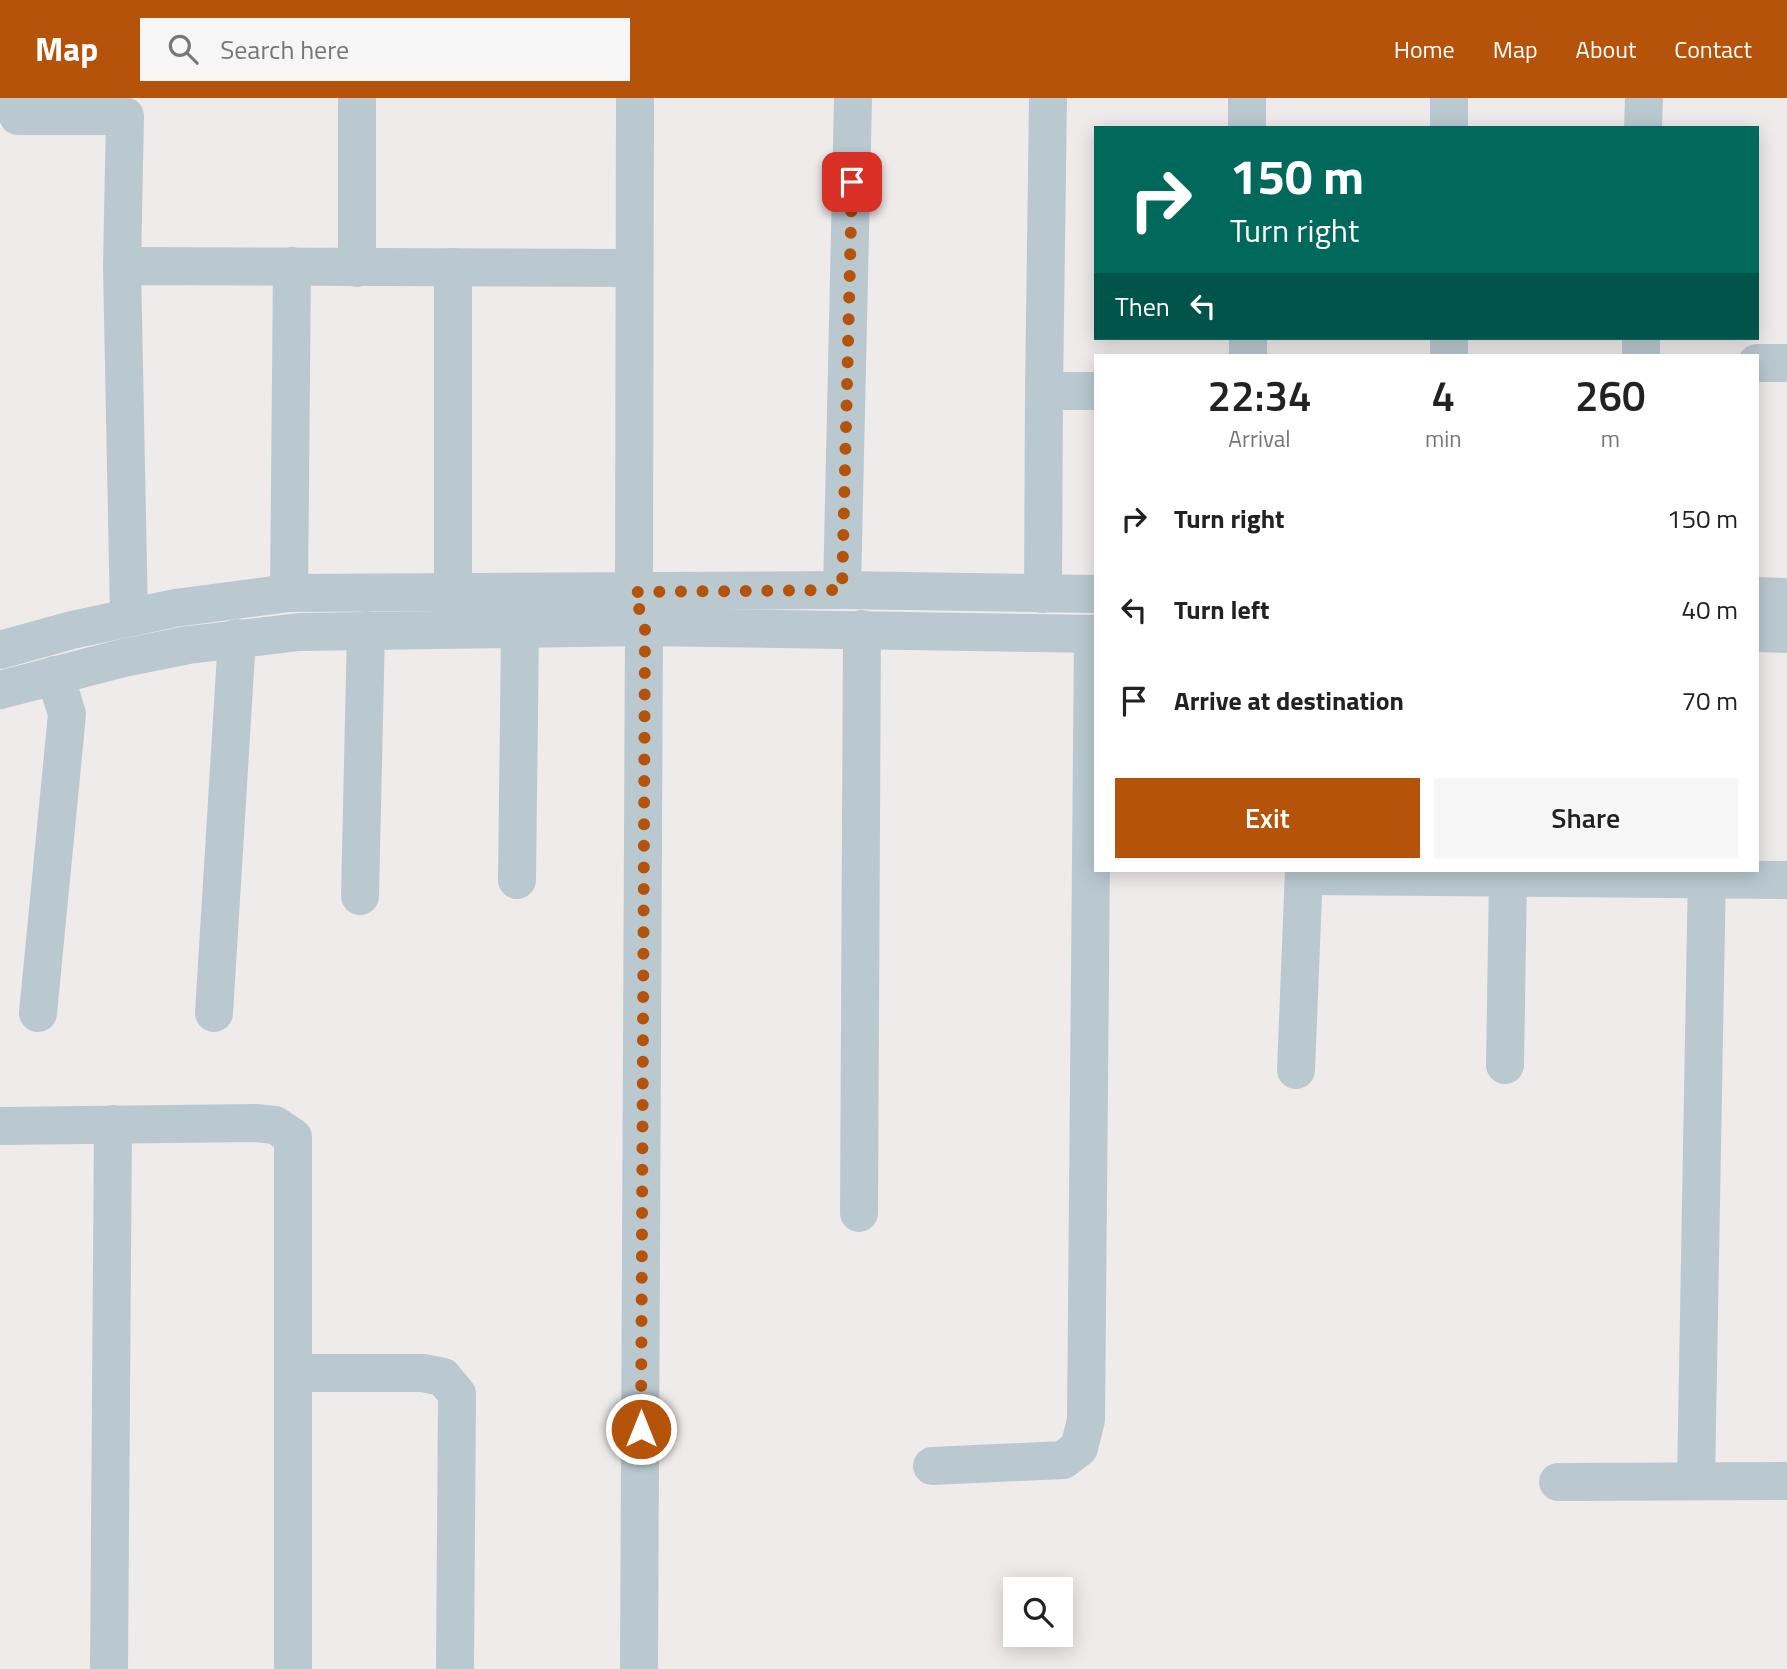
<!DOCTYPE html>
<style>
body{margin:0;font-family:"Titillium Web",sans-serif;background:#f6f6f6;color:#222;height:100vh;display:flex;flex-direction:column;font-size:26px;white-space:nowrap}
*{box-sizing:border-box;margin:0}
p{font-size:23px;color:#767676}
.icon{flex:none;width:38px;height:38px;fill:none;stroke:currentColor;stroke-width:2;stroke-linecap:round;stroke-linejoin:round}
.map{position:relative;flex:1;overflow:hidden}
.drawer{position:absolute;left:1094px;top:256px;width:665px;height:518px;display:flex;flex-direction:column;background:#fff;border-radius:0px;box-shadow:0 4px 18px #0003}
.drawer>*{flex:none}
.top-card{position:absolute;left:1094px;top:28px;width:665px;height:214px;border-radius:0px;box-shadow:0 4px 18px #0003;background:#00695c;color:#fff;overflow:hidden}
.fabs{position:absolute;left:1003px;top:1479px;display:grid;gap:14px}
.fabs a{display:grid;place-items:center;width:70px;height:70px;border-radius:0px;background:#fff;box-shadow:0 4px 18px #0003;font-size:35px}
.pin{position:absolute;display:grid;place-items:center;width:60px;height:60px;color:#fff;margin:-30px;border-radius:14px;box-shadow:0 4px 10px #0006}
.me{position:absolute;width:77px;margin:-38px;rotate:0deg;stroke-linejoin:round;filter:drop-shadow(0 0 5px #0008)}
.turn{display:flex;align-items:center;gap:24px;height:147px;padding:0 21px;font-size:32px}
.turn .icon{width:91px;height:91px;stroke-width:2.5}
.turn b{display:block;font-size:49px;line-height:60px}
.then{display:flex;align-items:center;height:66px;padding:0 21px;background:#0003;gap:14px;font-size:26px}
.eta{display:flex;justify-content:space-evenly;align-items:center;height:119px;text-align:center}
.eta b{font-size:42px;font-weight:600;line-height:49px}
.action{display:flex;gap:14px;margin-top:auto;padding:14px 21px}
.action a{flex:1;height:80px;border-radius:0px;background:#b45309;color:#fff;font-size:28px;font-weight:600;line-height:80px;text-align:center}
.action a+a{background:#f6f6f6;color:#222}
ul{padding:0;list-style:none}
li{display:flex;align-items:center;gap:21px;height:91px;padding:0 21px}
li div{flex:1}
li b{display:block;font-size:26px}
li em{font-style:normal}
header{display:flex;align-items:center;gap:42px;box-sizing:border-box;height:98px;padding:0 35px;background:#b45309;color:#fff}
header strong{font-size:33px}
nav{display:flex;gap:38px;margin-inline-start:auto;font-size:24px}
.search{width:490px;height:63px;background:#f6f6f6;display:flex;align-items:center;gap:18px;box-sizing:border-box;padding:0 24px;border-radius:0px;color:#767676;font-size:26px}
.map>svg:first-child{display:block}
</style>
<header>
<strong>Map</strong>
<div class="search"><svg class="icon" aria-label="search" viewBox="0 0 24 24"><circle cx="10" cy="10" r="6"/><path d="M15 15l6 6"/></svg>Search here</div>
<nav><a>Home</a><a>Map</a><a>About</a><a>Contact</a></nav>
</header>
<div class="map">
<svg width="1787" height="1571" viewBox="0 0 1787 1571">
<rect width="100%" height="100%" fill="#efebeb"/>
<g fill="none" stroke-linecap="round" stroke-linejoin="round">
<g stroke="#bac9d0" stroke-width="38">
<path d="M18,0v18h107l-3,150"/>
<path d="M635,0l-1,494 10,35 -5,1042"/>
<path d="M1247,0v30"/>
<path d="M1449,0v30"/>
<path d="M1643,30l1,-30"/>
<path d="M357,170v-170"/>
<path d="M1248,240v17"/>
<path d="M1449,240v17"/>
<path d="M1641,257v-17"/>
<path d="M1757,265h30"/>
<path d="M1044,293l4,-293"/>
<path d="M842,492l11,-492"/>
<path d="M289,495l3,-327"/>
<path d="M1043,496l1,-203h52"/>
<path d="M1757,498l30,1"/>
<path d="M129,519l-7,-351 511,2"/>
<path d="M453,521v-352"/>
<path d="M1757,535l30,1"/>
<path d="M0,552l72,-20 103,-22 114,-15 553,-3 254,4"/>
<path d="M0,592l123,-32 65,-13 111,-13 345,-5 452,7"/>
<path d="M1304,778l483,4"/>
<path d="M517,782l3,-250"/>
<path d="M360,798l6,-266"/>
<path d="M38,915l29,-299 -12,-39"/>
<path d="M214,915l23,-375"/>
<path d="M1505,967l3,-187"/>
<path d="M1296,972l8,-200"/>
<path d="M0,1028l255,-3 20,2 18,12v532"/>
<path d="M859,1115l3,-584"/>
<path d="M293,1275h130l20,4 14,17 -2,275"/>
<path d="M932,1368l131,-6 16,-12 7,-28 7,-786"/>
<path d="M1696,1383l11,-611"/>
<path d="M1558,1384l229,-1"/>
<path d="M109,1571l4,-545"/>
</g>
</g>
<g fill="none" stroke-linecap="round" stroke-linejoin="round">
<path stroke="#b45309" stroke-width="12" stroke-dasharray="0 21.6" d="M641,1331l4,-801 -11,-36 208,-2 10,-408"/>
</g>
</svg>
<div class="fabs">
<a><svg class="icon" aria-label="search" viewBox="0 0 24 24"><circle cx="10" cy="10" r="6"/><path d="M15 15l6 6"/></svg></a>
</div>
<div class="pin" style="left:852px;top:84px;background:#d93025"><svg class="icon" aria-label="arrive" viewBox="0 0 24 24"><path d="M6 21V4h12l-3 4 3 4H6"/></svg></div>
<svg class="me" style="left:641px;top:1331px" viewBox="-20 -20 40 40"><circle r="17" fill="#b45309" stroke="#fff" stroke-width="3"/><path d="M0-11L8 9 0 5-8 9z" fill="#fff"/></svg>
<div class="top-card">
<div class="turn"><svg class="icon" aria-label="right" viewBox="0 0 24 24"><path d="M7 20v-9h11M14 6l5 5-5 5"/></svg><div><b>150 m</b>Turn right</div></div>
<div class="then">Then<svg class="icon" aria-label="left" viewBox="0 0 24 24"><path d="M17 20v-9H6M10 6l-5 5 5 5"/></svg></div>
</div>
<section class="drawer">
<div class="eta">
<div><b>22:34</b><p>Arrival</p></div>
<div><b>4</b><p>min</p></div>
<div><b>260</b><p>m</p></div>
</div>
<ul>
<li><svg class="icon" aria-label="right" viewBox="0 0 24 24"><path d="M7 20v-9h11M14 6l5 5-5 5"/></svg><div><b>Turn right</b></div><em>150 m</em></li>
<li><svg class="icon" aria-label="left" viewBox="0 0 24 24"><path d="M17 20v-9H6M10 6l-5 5 5 5"/></svg><div><b>Turn left</b></div><em>40 m</em></li>
<li><svg class="icon" aria-label="arrive" viewBox="0 0 24 24"><path d="M6 21V4h12l-3 4 3 4H6"/></svg><div><b>Arrive at destination</b></div><em>70 m</em></li>
</ul>
<div class="action"><a>Exit</a><a>Share</a></div>
</section>
</div>
